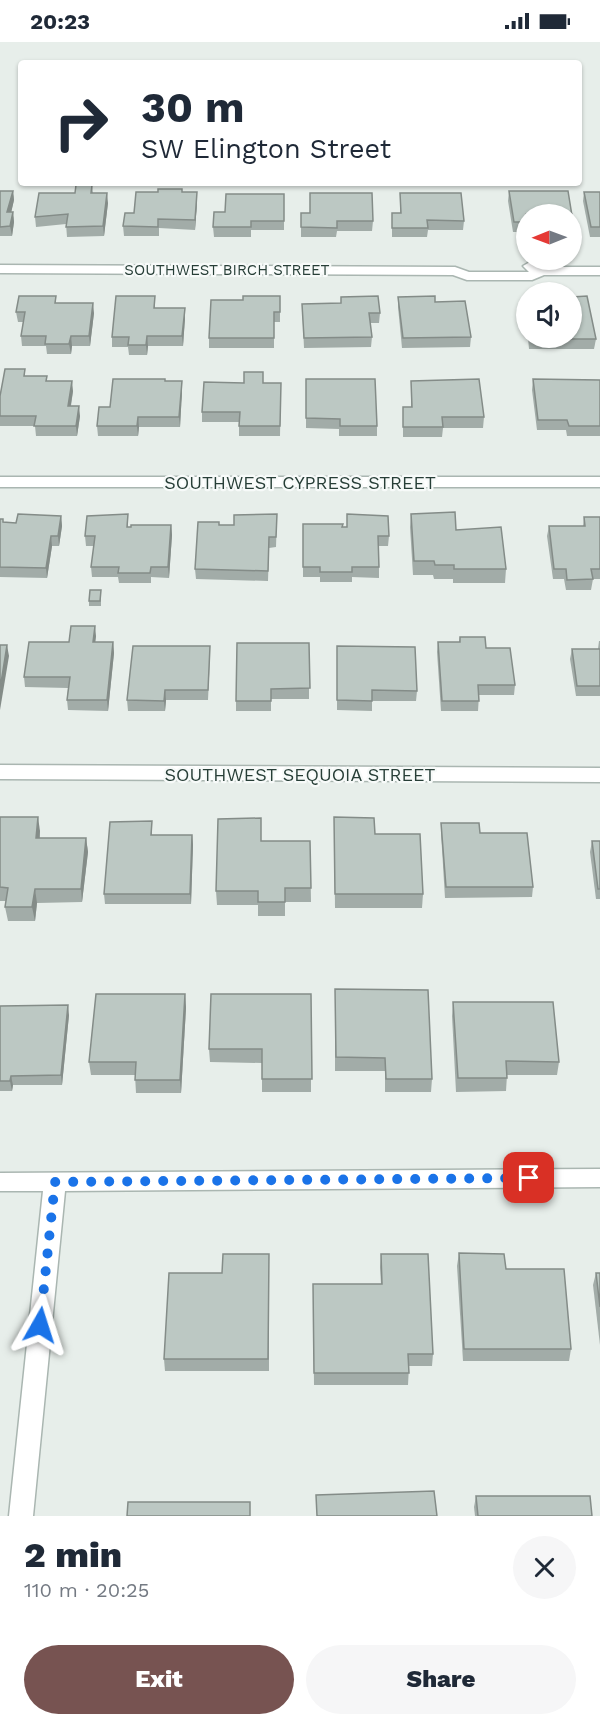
<!DOCTYPE html>
<meta charset="utf-8">
<style>
body{margin:0;font-family:"Work Sans",sans-serif;background:#f6f6f7;color:#1f2937;height:100vh;display:flex;flex-direction:column;font-size:22px;white-space:nowrap}
*{box-sizing:border-box;margin:0}
p{font-size:20px;color:#747a83}
.icon{flex:none;width:33px;height:33px;fill:none;stroke:currentColor;stroke-width:2;stroke-linecap:round;stroke-linejoin:round}
.map{position:relative;height:1474px;overflow:hidden}
.sheet{display:flex;flex-direction:column;background:#fff;flex:1}
.sheet>*{flex:none}
.banner{position:absolute;left:18px;top:18px;width:564px;height:126px;border-radius:6px;box-shadow:0 2px 4px #0004;background:#fff;color:#1f2937;overflow:hidden}
.needle{width:39px;rotate:269deg}
.controls{position:absolute;left:516px;top:162px;display:grid;gap:12px}
.controls a{display:grid;place-items:center;width:66px;height:66px;border-radius:50%;background:#fff;box-shadow:0 2px 4px #0004;font-size:30px}
.pin{position:absolute;display:grid;place-items:center;width:51px;height:51px;color:#fff;margin:-26px;border-radius:12px;box-shadow:0 3px 9px #0006}
.me{position:absolute;width:66px;margin:-33px;rotate:6deg;stroke-linejoin:round;filter:drop-shadow(0 0 4px #0008)}
.turn{display:flex;align-items:center;gap:21px;height:126px;padding:0 24px;font-size:27px}
.turn .icon{width:78px;height:78px;stroke-width:2.5}
.turn b{display:block;font-size:42px;line-height:51px}
.round{display:grid;place-items:center;flex:none;width:63px;height:63px;border-radius:32px;background:#f6f6f7}
.headline{display:flex;align-items:center;justify-content:space-between;height:102px;padding:0 24px}
h1{font-size:36px;font-weight:800;line-height:45px}
.cta{display:flex;gap:12px;margin-top:auto;padding:12px 24px}
.cta a{flex:1;height:69px;border-radius:36px;background:#775351;color:#fff;font-size:24px;font-weight:800;line-height:69px;text-align:center}
.cta a+a{background:#f6f6f7;color:#1f2937}
.status{display:flex;justify-content:space-between;align-items:center;height:42px;padding:0 30px;background:#fff;direction:ltr}
.status svg{height:16px;fill:currentColor}
.map>svg:first-child{display:block}
</style>
<div class="status"><b>20:23</b><svg viewBox="0 0 49 12"><path d="M0 12V9h3v3zM5 12V6h3v6zM10 12V3h3v9zM15 12V0h3v12zM26 1h20v11H26zM47 4h2v5h-2z"/></svg></div>
<div class="map">
<svg width="600" height="1474" viewBox="0 0 600 1474">
<rect width="100%" height="100%" fill="#e7eeea"/>
<g fill="none" stroke-linecap="round" stroke-linejoin="round">
<g stroke="#aab6b1" stroke-width="3">
<g id="minor">
<path d="M530,220l13,5h57v8h-56l-12,5h-65l-14,-5 -453,-2v-8l455,2 14,5h60l-6,-6z"/>
<rect x="0" y="435" width="600" height="10"/>
<path d="M0,723l600,3v14l-600,-3z"/>
<path d="M600,1127v18l-535,4 -32,325h-24l34,-325h-43v-18z"/>
</g>
</g>
<use href="#minor" fill="#fff" fill-rule="evenodd"/>
</g>
<g fill="#a2aca8">
<path d="M92,143l1,8 15,10 -4,33 -37,1 -1,-13 -30,3 -1,-10 40,-24z"/>
<path d="M0,149h13l1,9 -3,12h2l1,10 -2,14h-12z"/>
<path d="M509,149h59l6,37 -1,10h-1v-24h-46v18h-13l-5,-31z"/>
<path d="M183,150l14,10 -2,28 -36,-2v8h-35l-1,-10 11,-13z"/>
<path d="M584,150h16v45h-10l-7,-36z"/>
<path d="M400,151l64,28 -1,9h-35l-1,7h-35v-24h8z"/>
<path d="M284,152v36h-33v7h-37l-1,-10 12,-15z"/>
<path d="M301,171h9l63,8 -1,10h-35l-1,6h-35z"/>
<path d="M155,254v12l30,10 -2,28h-35l-1,9h-18l-1,-8h-16v-10z"/>
<path d="M280,254v26h-6v26h-65v-10l34,-38z"/>
<path d="M398,255l37,5 36,35 -1,10 -68,1 -4,-41z"/>
<path d="M525,260h1v28l-2,-18z"/>
<path d="M56,261l38,10 -4,33h-18l-1,8h-24l-1,-8h-24l-1,-10 2,-14h-5l-2,-10z"/>
<path d="M340,261l40,10 -1,10h-9l2,14 -1,10 -67,1 -2,-44z"/>
<path d="M528,296h44l24,1 -2,10h-65z"/>
<path d="M26,334h21v5l26,10 -2,15 9,10 -3,20h-41l-1,-10h-35v-30z"/>
<path d="M306,337l71,47v10h-38v-7l-33,-1z"/>
<path d="M533,337l67,1v56h-33l-1,-6h-29l-5,-40z"/>
<path d="M165,339h17v10l-2,36h-41l-1,9h-40l-1,-10 13,-19z"/>
<path d="M411,339l73,36 -1,11h-40l-1,9h-39v-30h8z"/>
<path d="M263,341h18l-1,53h-41v-14h-37v-10z"/>
<path d="M128,472v13l43,-2 1,10 -3,43 -18,-1v6h-32l-1,-6h-26l-1,-10 3,-21h-8l-1,-10z"/>
<path d="M277,472l-1,33 -7,1 -1,33 -72,-2 -1,-10 24,-44h15z"/>
<path d="M411,472l45,16 50,39 -1,14h-52v-4h-19l-1,-4h-20l-3,-48z"/>
<path d="M61,474l1,10 -3,20h-7l-5,32 -47,-1v-58l3,3 13,1z"/>
<path d="M584,475h16v62h-7l-2,11h-25l-2,-11h-11l-6,-43 2,-10h34z"/>
<path d="M303,482l40,3 46,9 -1,10h-9v32l-27,-1v5h-32v-5h-17z"/>
<path d="M101,548v16h-12v-5z"/>
<path d="M96,594l-1,6h18l1,11 -6,58 -40,-1 -1,-10 1,-12 -43,-1 -1,-10 45,-35z"/>
<path d="M460,595l26,11 29,37 -1,10h-35l-1,16h-37l-4,-59 1,-10h21z"/>
<path d="M599,599h1v55h-24l-6,-37 2,-10h26z"/>
<path d="M309,601v56h-38v12h-35v-10z"/>
<path d="M337,604l80,45 -1,10h-44v10l-35,-1z"/>
<path d="M210,614l-2,44h-42l-1,11h-37l-1,-11z"/>
<path d="M0,775l40,14v7h46l2,14 -6,50 -45,1 -2,18h-27l-3,-14 1,-6h-6z"/>
<path d="M334,775l41,17 48,60 -1,14h-87z"/>
<path d="M441,781l39,10 53,54 -1,10 -87,1 -4,-65z"/>
<path d="M152,789v4h40l1,10 -2,59h-86l-1,-10z"/>
<path d="M310,799l1,61h-26v14h-27v-11h-41l-1,-14z"/>
<path d="M592,799h8v58h-4l-6,-47z"/>
<path d="M185,952l1,14 -5,85h-45l-1,-18h-44l-2,-13z"/>
<path d="M311,952v98h-49v-29l-52,-1 -1,-13z"/>
<path d="M453,960l106,60 -2,13h-50l-1,16 -50,1 -4,-76z"/>
<path d="M335,961l97,76 -1,13h-46v-21h-50z"/>
<path d="M0,964l69,9 -7,70h-49l-1,6h-12z"/>
<path d="M459,1211l47,16 65,80 -2,12h-106l-6,-95z"/>
<path d="M269,1212v117h-104l-1,-12 58,-86z"/>
<path d="M381,1212l52,100 -1,12h-23l-1,19h-94l-1,-101h68l-1,-17z"/>
<path d="M596,1231h4v72l-7,-60z"/>
<path d="M476,1454l116,20h-117l-1,-9z"/>
</g>
<g fill="#848c88">
<path d="M13,149l1,9 -5,22 -2,-10z"/>
<path d="M197,150v10l-2,28v-10z"/>
<path d="M107,151l1,10 -4,33 -1,-10z"/>
<path d="M13,170l1,10 -2,14 -2,-10z"/>
<path d="M93,261l1,10 -4,33 -1,-10z"/>
<path d="M185,266v10l-2,28 -1,-10z"/>
<path d="M71,294l1,10 -1,8 -2,-10z"/>
<path d="M147,294l1,10 -1,9 -1,-10z"/>
<path d="M72,339l1,10 -4,25 -1,-10z"/>
<path d="M182,339v10l-2,36 -1,-10z"/>
<path d="M79,364l1,10 -3,20 -1,-10z"/>
<path d="M138,375l1,10 -1,9 -1,-10z"/>
<path d="M61,474l1,10 -3,20 -1,-10z"/>
<path d="M171,483l1,10 -3,43 -1,-11z"/>
<path d="M51,494l1,10 -5,32 -1,-10z"/>
<path d="M95,584l1,10 -2,17 -1,-11z"/>
<path d="M113,600l1,11 -6,58 -1,-11z"/>
<path d="M7,603l2,11 -9,54v-21z"/>
<path d="M165,648l1,10 -1,11 -1,-10z"/>
<path d="M38,775l2,14 -2,21 -2,-14z"/>
<path d="M192,793l1,10 -2,59 -1,-10z"/>
<path d="M86,796l2,14 -6,50 -1,-13z"/>
<path d="M35,847l2,14 -2,18 -3,-14z"/>
<path d="M185,952l1,14 -5,85 -1,-13z"/>
<path d="M68,963l1,10 -7,70 -1,-10z"/>
<path d="M11,1034l2,9 -1,6 -2,-10z"/>
</g>
<g fill="#bcc8c3" stroke="#848c88" stroke-width="1.5">
<path d="M76,143h16l-1,8h16l-4,33 -37,1 2,-13 -33,3 4,-24h36z"/>
<path d="M158,147h24v3h15l-2,28 -37,-1v8l-35,-1 2,-13h9l2,-21h22z"/>
<path d="M0,149h13l-6,21h6l-3,14 -10,1z"/>
<path d="M509,149h59l6,37h-2v-14h-46v8h-12z"/>
<path d="M584,150h16v35h-9z"/>
<path d="M310,151h62l1,28h-36v7l-36,-1v-14h9z"/>
<path d="M400,151h61l3,28 -37,-1 1,8h-36v-15h9z"/>
<path d="M226,152h58v27h-33v6h-38l1,-15h11z"/>
<path d="M19,254h37l-1,7h38l-4,33h-18l-2,8h-24l1,-8h-25l4,-24h-9z"/>
<path d="M116,254h39l-1,12h31l-3,28h-35l-1,9h-18l1,-8h-17z"/>
<path d="M243,254h37v16h-6v26h-65l2,-38h32z"/>
<path d="M378,254l2,17h-11l3,24 -68,1 -2,-34 39,-1v-6z"/>
<path d="M435,254v6l30,-1 6,36 -68,1 -5,-41z"/>
<path d="M587,254l9,43h-66v-1h42v-41z"/>
<path d="M525,260h1v12z"/>
<path d="M5,327h20l-1,7h23l-1,5h26l-4,25h11l-3,20h-42l2,-10h-36v-20z"/>
<path d="M244,330h19v11h18l-1,43h-41l1,-14h-38l2,-30 40,1z"/>
<path d="M113,337h52v2h17l-3,36h-41l-1,9h-40l2,-19h11z"/>
<path d="M306,337h69l2,47h-37v-7l-34,-1z"/>
<path d="M479,337l5,38h-42l1,10h-40v-20h9l-1,-26z"/>
<path d="M533,337l67,1v46h-31l-2,-6h-29z"/>
<path d="M455,470l1,18 45,-3 5,42h-52v-4h-19l-1,-4h-20l-3,-47z"/>
<path d="M18,472l43,2 -3,20h-7l-5,32 -46,-1v-48h3v3l13,1z"/>
<path d="M128,472l-1,13h4v-2h40l-3,42h-17l-1,6h-32l1,-6h-28l4,-31h-10l2,-20z"/>
<path d="M277,472l-1,23h-7l-1,34 -73,-2 3,-47h21v3h15v-10z"/>
<path d="M347,472l41,2 1,20h-11l1,31h-27v5h-32v-5h-17v-43h40l-1,3h5z"/>
<path d="M584,475h16v52h-9l2,10 -26,1 -1,-11h-12l-5,-43h36z"/>
<path d="M90,548h11l-1,11h-11z"/>
<path d="M71,584h24l-2,16h20l-6,58h-40l3,-23h-46l5,-35h40z"/>
<path d="M460,595h25l1,11h24l5,37h-37l1,16h-37l-4,-59h22z"/>
<path d="M237,601h72l1,45 -39,1v12h-35z"/>
<path d="M0,603h7l-7,44z"/>
<path d="M133,604h77l-2,44h-43l-1,11 -37,-1z"/>
<path d="M337,604l78,1 2,44 -45,-1v11l-35,-1z"/>
<path d="M572,607h28v37h-23z"/>
<path d="M0,775h38l-2,21h50l-5,51h-46l-3,18h-27l3,-19 -8,-1z"/>
<path d="M334,775l40,1 1,16h45l3,60h-88z"/>
<path d="M261,776v23h49l1,47h-26v14h-27v-11h-42l2,-72z"/>
<path d="M152,779l-1,14h41l-2,59h-86l6,-72z"/>
<path d="M441,781h38l1,10h47l6,54h-87z"/>
<path d="M592,799h8v48h-2z"/>
<path d="M335,947l93,1 4,89h-46l-1,-21 -49,-1z"/>
<path d="M96,952h89l-5,86h-45l1,-18h-47z"/>
<path d="M211,952h100l1,85h-50v-30h-53z"/>
<path d="M453,960h100l6,60 -53,-1 1,17h-49z"/>
<path d="M68,963l-7,70 -50,1 -1,5h-10v-75z"/>
<path d="M459,1211l45,1 2,15h58l7,80h-107z"/>
<path d="M223,1212h46l-1,105h-104l5,-86h53z"/>
<path d="M381,1212h47l5,100h-25l1,19h-95l-1,-89h69z"/>
<path d="M596,1231h4v34z"/>
<path d="M434,1449l3,25h-120l-1,-21z"/>
<path d="M476,1454h114l2,20h-114z"/>
<path d="M128,1460h122v14h-123z"/>
</g>
<g fill="none" stroke-linecap="round" stroke-linejoin="round">
<path stroke="#1a73e8" stroke-width="10" stroke-dasharray="0 18" d="M40,1283l15,-143 474,-4"/>
</g>
<g text-anchor="middle" dominant-baseline="central" stroke-width="4.5" stroke-linejoin="round" paint-order="stroke">
<g font-size="15" fill="#273e37" stroke="#f7faf9">
<text x="227" y="228">SOUTHWEST BIRCH STREET</text>
</g>
<g font-size="18" fill="#273e37" stroke="#f7faf9">
<text x="300" y="440">SOUTHWEST CYPRESS STREET</text>
<text x="300" y="732">SOUTHWEST SEQUOIA STREET</text>
</g>
</g>
</svg>
<div class="controls">
<a><svg class="needle" viewBox="-14 -14 28 28"><path d="M0-13l5 13h-10z" fill="#e53935"/><path d="M0 13l5-13h-10z" fill="#747a83"/></svg></a>
<a><svg class="icon" aria-label="sound" viewBox="0 0 24 24"><path d="M4 9h4l5-4v14l-5-4H4zM17 9q2 3 0 6"/></svg></a>
</div>
<div class="pin" style="left:529px;top:1136px;background:#d93025"><svg class="icon" aria-label="arrive" viewBox="0 0 24 24"><path d="M6 21V4h12l-3 4 3 4H6"/></svg></div>
<svg class="me" style="left:40px;top:1283px" viewBox="-20 -20 40 40"><path d="M0-17L14 15 0 8-14 15z" fill="#1a73e8" stroke="#fff" stroke-width="4"/></svg>
<div class="banner">
<div class="turn"><svg class="icon" aria-label="right" viewBox="0 0 24 24"><path d="M7 20v-9h11M14 6l5 5-5 5"/></svg><div><b>30 m</b>SW Elington Street</div></div>
</div>
</div>
<section class="sheet">
<div class="headline"><div><h1>2 min</h1><p>110 m · 20:25</p></div><a class="round"><svg class="icon" aria-label="close" viewBox="0 0 24 24"><path d="M6 6l12 12M18 6L6 18"/></svg></a></div>
<div class="cta"><a>Exit</a><a>Share</a></div>
</section>
